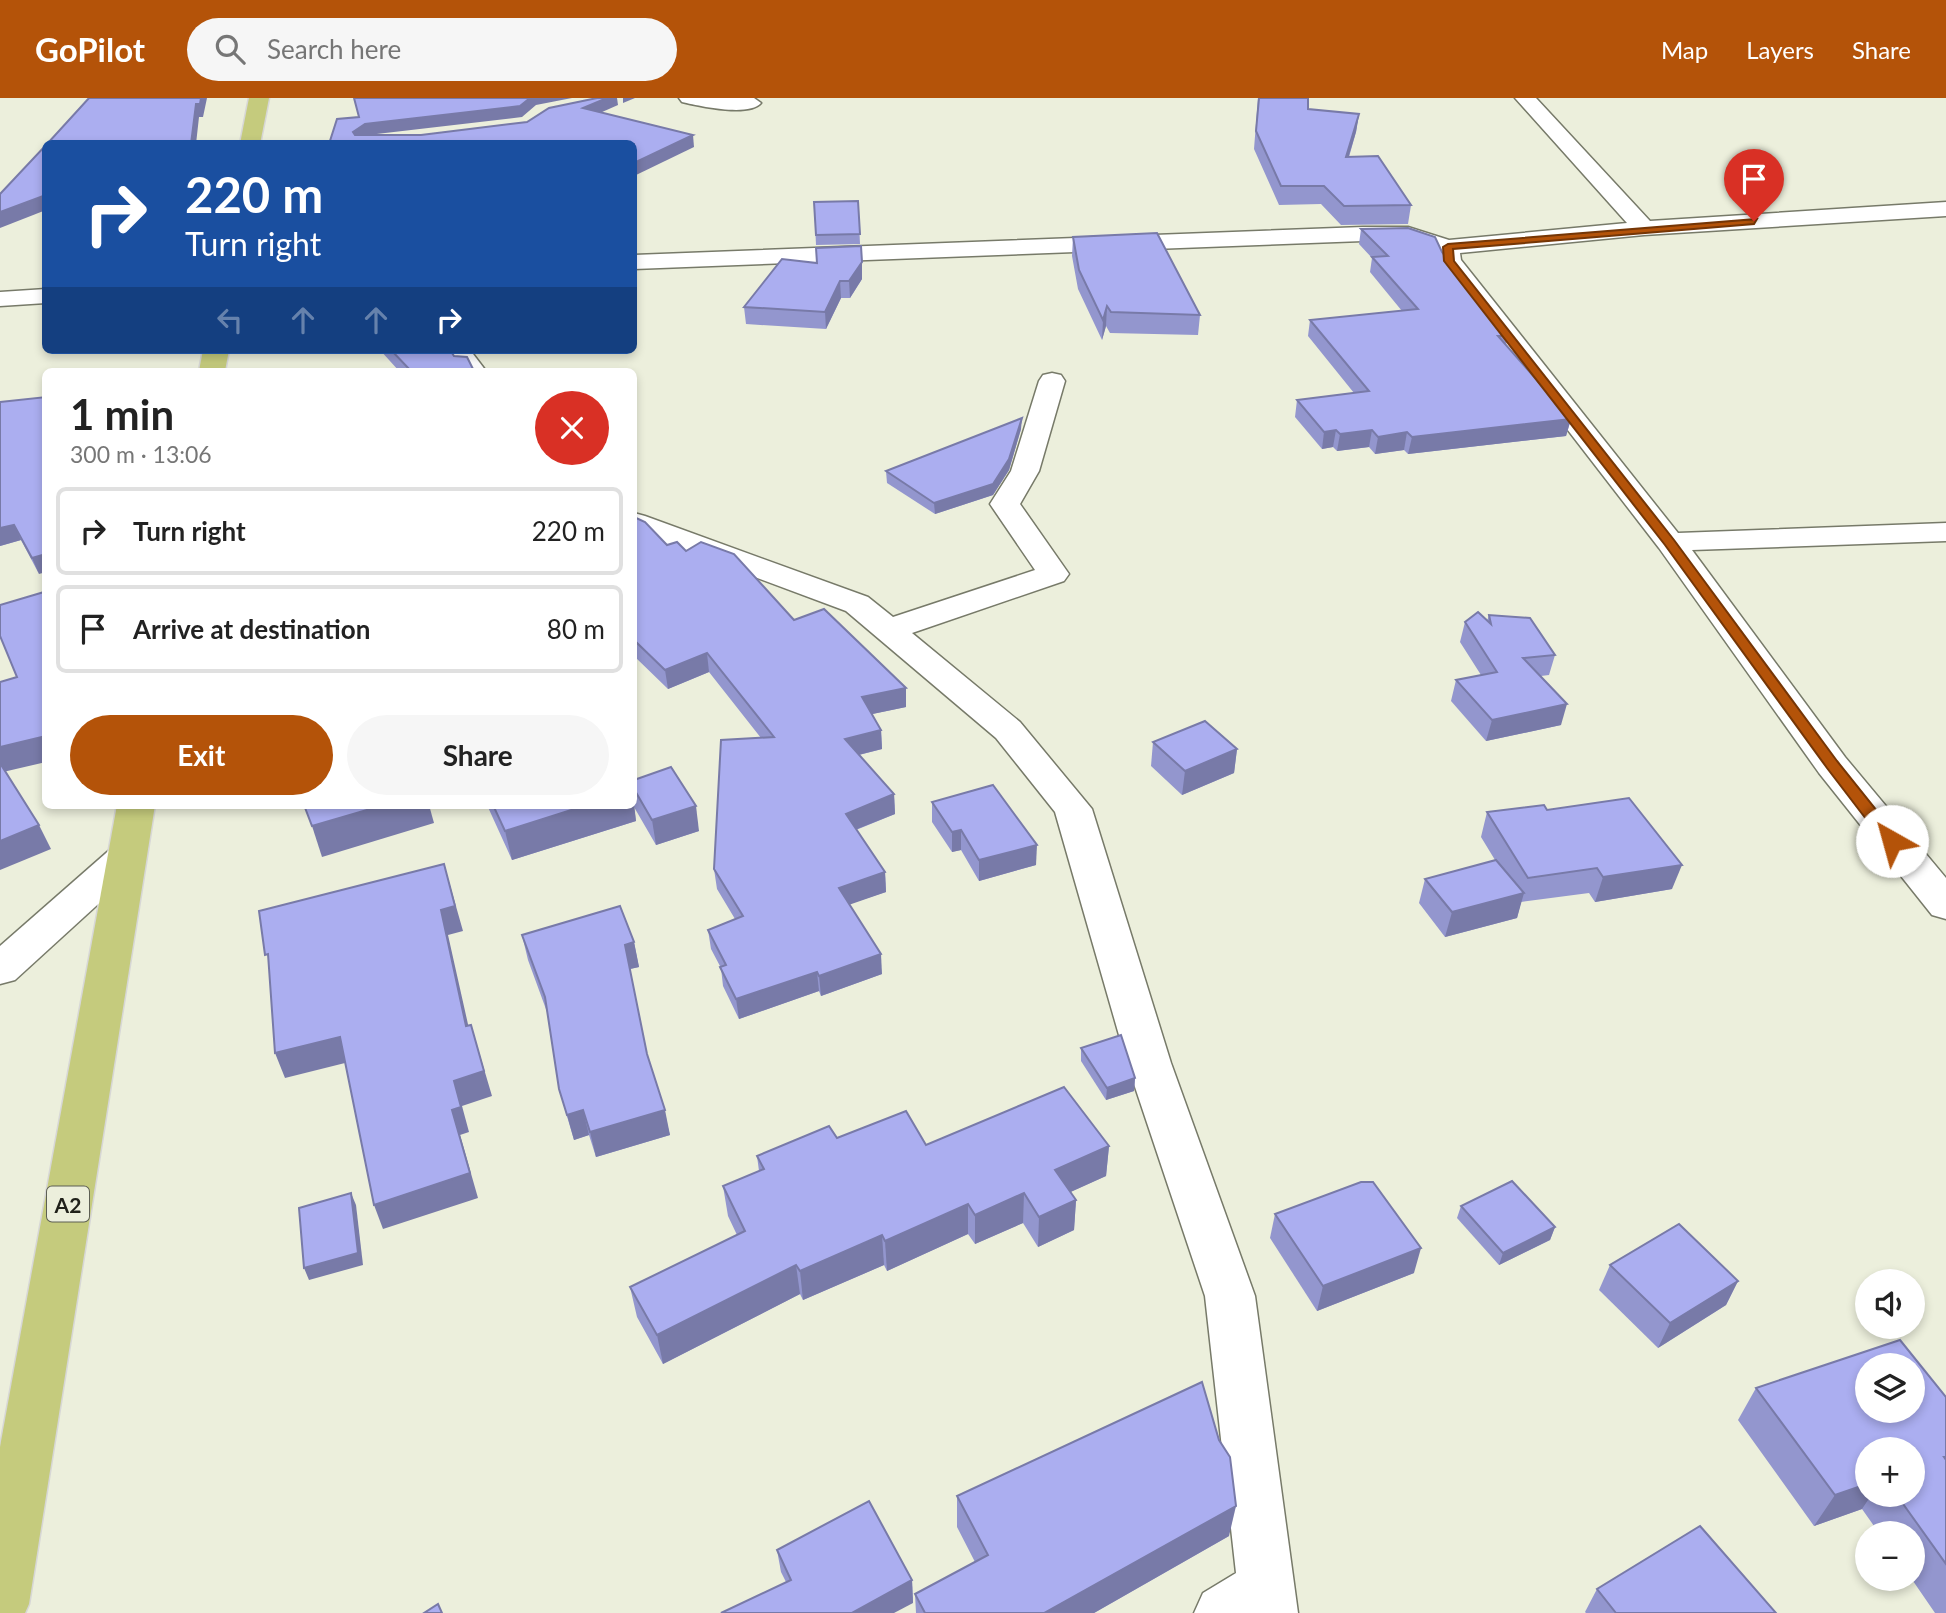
<!DOCTYPE html>
<meta charset="utf-8">
<style>
body{margin:0;font-family:Lato,sans-serif;background:#f6f6f6;color:#222;height:100vh;display:flex;flex-direction:column;font-size:26px;white-space:nowrap}
*{box-sizing:border-box;margin:0}
p{font-size:23px;color:#767676}
.icon{flex:none;width:38px;height:38px;fill:none;stroke:currentColor;stroke-width:2;stroke-linecap:round;stroke-linejoin:round}
.map{position:relative;flex:1;overflow:hidden}
.panel{position:absolute;left:42px;top:270px;width:595px;height:441px;display:flex;flex-direction:column;background:#fff;border-radius:10px;box-shadow:0 4px 10px #0003}
.panel>*{flex:none}
.banner{position:absolute;left:42px;top:42px;width:595px;height:214px;border-radius:10px;box-shadow:0 4px 10px #0003;background:#1a4fa0;color:#fff;overflow:hidden}
.buttons{position:absolute;left:1855px;top:1171px;display:grid;gap:14px}
.buttons a{display:grid;place-items:center;width:70px;height:70px;border-radius:50%;background:#fff;box-shadow:0 4px 10px #0003;font-size:35px}
.pin{position:absolute;display:grid;place-items:center;width:60px;height:60px;color:#fff;margin:-72px -30px;border-radius:50% 50% 50% 0;rotate:-45deg;box-shadow:0 0 7px #0007}
.pin .icon{rotate:45deg}
.me{position:absolute;width:77px;margin:-38px;rotate:322deg;stroke-linejoin:round;filter:drop-shadow(0 0 5px #0008)}
.turn{display:flex;align-items:center;gap:24px;height:147px;padding:0 28px;font-size:32px}
.turn .icon{width:91px;height:91px;stroke-width:2.5}
.turn b{display:block;font-size:49px;line-height:60px}
.lanes{display:flex;align-items:center;height:66px;padding:0 28px;background:#0003;justify-content:center;gap:35px;direction:ltr}
.lanes .off{opacity:.35}
.round{display:grid;place-items:center;flex:none;width:74px;height:74px;border-radius:37px;background:#f6f6f6}
.summary{display:flex;align-items:center;justify-content:space-between;height:119px;padding:0 28px}
h1{font-size:42px;font-weight:700;line-height:52px}
.button{display:flex;gap:14px;margin-top:auto;padding:14px 28px}
.button a{flex:1;height:80px;border-radius:42px;background:#b45309;color:#fff;font-size:28px;font-weight:700;line-height:80px;text-align:center}
.button a+a{background:#f6f6f6;color:#222}
ul{padding:0;list-style:none}
li{display:flex;align-items:center;gap:21px;height:88px;margin:0 14px 10px;padding:0 14px;border:4px solid #e0e0e0;border-radius:10px}
li div{flex:1}
li b{display:block;font-size:26px}
li em{font-style:normal}
header{display:flex;align-items:center;gap:42px;box-sizing:border-box;height:98px;padding:0 35px;background:#b45309;color:#fff}
header strong{font-size:33px}
nav{display:flex;gap:38px;margin-inline-start:auto;font-size:24px}
.search{width:490px;height:63px;background:#f6f6f6;display:flex;align-items:center;gap:18px;box-sizing:border-box;padding:0 24px;border-radius:38px;color:#767676;font-size:26px}
.map>svg:first-child{display:block}
</style>
<header>
<strong>GoPilot</strong>
<div class="search"><svg class="icon" aria-label="search" viewBox="0 0 24 24"><circle cx="10" cy="10" r="6"/><path d="M15 15l6 6"/></svg>Search here</div>
<nav><a>Map</a><a>Layers</a><a>Share</a></nav>
</header>
<div class="map">
<svg width="1946" height="1515" viewBox="0 0 1946 1515">
<rect width="100%" height="100%" fill="#ecefdc"/>
<g fill="none" stroke-linecap="round" stroke-linejoin="round">
<g stroke="#777a69" stroke-width="3">
<g id="minor">
<path d="M679,0h75l7,5c-12,14 -62,3 -79,-1z"/>
<path d="M1515,0h21l114,123 296,-19v14l-302,19 -184,18 1,7 217,273 268,-10v18l-254,9 153,207 101,121v41l-14,-4 -113,-142 -160,-225 -218,-282 -4,-15 -31,-10h-43l-729,28v-14l729,-28h45l41,13 178,-17z"/>
<path d="M46,191v14l-46,3v-14z"/>
<path d="M444,252h26l16,21h-26z"/>
<path d="M1052,275l9,2 4,6 -26,90 -19,33 49,70 -5,7 -152,52 108,89 72,87 79,254 84,233 43,317h-104l9,-20 33,-20 -31,-277 -78,-233 -72,-251 -59,-74 -150,-127 -212,-79v-19l11,3 223,81 25,20 142,-47 -45,-66 21,-33 28,-90 4,-6z"/>
<path d="M127,745l14,4 5,9 -5,9 -126,115 -15,4v-38l113,-99z"/>
</g>
</g>
<g stroke="#d7d7d6" stroke-width="3">
<g id="major">
<path d="M249,0h20l-9,46h-20z"/>
<path d="M203,252h26l-4,21h-26z"/>
<path d="M117,707h38l-126,799 -4,9h-25v-166z"/>
</g>
</g>
<use href="#minor" fill="#fff" fill-rule="evenodd"/>
<use href="#major" fill="#c5cb7d" fill-rule="evenodd"/>
</g>
<g fill="#9396ce" fill-rule="evenodd">
<path d="M1258,0l50,11 51,5 -3,18 -7,25 62,48 -3,19 -67,1 -20,-21 -42,1 -25,-56z"/>
<path d="M858,103l2,43 -44,1 -2,-43z"/>
<path d="M1361,131l81,23 66,84 -2,9 65,74 -5,17 -158,18 -4,-4 -29,4 -6,-7 -32,4 -4,-4 -11,2 -27,-32 2,-17 57,-7 -46,-57 2,-16 92,-9 -32,-39 2,-14 -13,-14z"/>
<path d="M1073,139l127,78 -2,20 -88,-2 -4,-7 -4,14 -24,-51 -6,-33z"/>
<path d="M782,161l80,20 -12,19h-9l-15,31 -80,-5 -2,-17z"/>
<path d="M380,252h70l4,6 20,15h-75z"/>
<path d="M0,304l39,172 -18,-34 -21,6z"/>
<path d="M1021,331l-12,41 -16,25 -58,19 -48,-31 -1,-12z"/>
<path d="M634,419l33,28 19,6 108,69 112,68v19l-34,7 9,16 1,19 -23,6 35,39 1,20 -39,16 29,42 1,20 -37,12 33,70 -61,22 -2,-5 -80,28 -16,-33 -2,-18 -10,-19 -3,-19 27,-11 -18,-30 -3,-20 47,-131 -52,-66 -41,17 -34,-33z"/>
<path d="M1489,517l66,40 -6,20 -8,1 20,49 -75,16 -35,-40 5,-21 25,-5 -21,-33 5,-20 22,-1z"/>
<path d="M1153,644l84,7 -3,24 -52,22 -31,-29z"/>
<path d="M634,682l65,51 -43,14 -22,-38 2,14 -124,39 -25,-55h147z"/>
<path d="M932,704l104,63 -57,16 -18,-31 -9,2 -20,-30z"/>
<path d="M1547,712l125,79 -77,13 -6,-9 -68,9 -4,16 -72,19 -26,-34 6,-24 70,-19 -14,-23 6,-25z"/>
<path d="M522,837l112,7 5,25 -9,2 17,85 23,81 -74,22 -7,-22 -15,5 -15,-51 -12,-77 -19,-52z"/>
<path d="M1081,950l54,30 -1,13 -28,9 -25,-39z"/>
<path d="M837,1040l89,7 183,1 -3,30 -36,16 6,8 -2,30 -36,17 -15,-24 -48,21 -7,-10 -81,37 -3,-6 -81,35 -3,-6 -137,70 -26,-47 -7,-30 107,-52 -9,-19 -5,-30 36,-15 -2,-15z"/>
<path d="M1461,1108l94,21 -5,13 -51,25 -42,-47z"/>
<path d="M1275,1116l139,59 -97,38 -47,-73z"/>
<path d="M1610,1167l128,16 -12,24 -68,43 -59,-58z"/>
<path d="M1756,1290l190,9v216h-11l-24,-35h2v-45h-34l-17,-24 -48,17 -76,-106zM1913,1351v45h-46z"/>
<path d="M957,1398l272,40 -135,77h-178l-1,-19 60,-32 -18,-35z"/>
<path d="M777,1452l135,30 1,23 -127,-21 -5,-10z"/>
<path d="M1597,1491l179,24h-190l-1,-1z"/>
</g>
<g fill="#787aa8">
<path d="M201,0h6l-4,19h-4l-3,27h-5l5,-40z"/>
<path d="M530,0h42l-36,7 -14,12 -154,18 -13,9 -2,-12 12,-8z"/>
<path d="M607,0h10l1,7 -34,15 -1,-12z"/>
<path d="M623,0h12l-12,5z"/>
<path d="M1359,16l-3,18 -13,43 3,-18z"/>
<path d="M693,37l1,12 -60,29v-13z"/>
<path d="M46,97v15l-46,18v-16z"/>
<path d="M862,164v17l-12,19 -1,-17z"/>
<path d="M840,183l1,17 -15,31 -1,-17z"/>
<path d="M1107,208l-1,20 -4,14 1,-20z"/>
<path d="M1022,320l-1,11 -12,41 -16,25 -58,19 -1,-11z"/>
<path d="M1571,321l-5,17 -158,18 4,-17z"/>
<path d="M1336,332l-3,17 -11,2 2,-17z"/>
<path d="M1372,332l-3,17 -32,4 3,-17z"/>
<path d="M1407,334l-3,18 -29,4 3,-17z"/>
<path d="M14,427l7,15 -21,6v-18z"/>
<path d="M46,456v18l-7,2 -7,-16z"/>
<path d="M707,555l2,19 -41,17 -3,-19z"/>
<path d="M906,590v19l-43,9 -1,-19z"/>
<path d="M1567,606l-6,21 -75,16 6,-21z"/>
<path d="M881,632l1,19 -36,9 -1,-19z"/>
<path d="M46,638v26l-43,10 -3,-5v-20z"/>
<path d="M1237,651l-3,24 -52,22 3,-24z"/>
<path d="M894,696l1,20 -48,19 -1,-19z"/>
<path d="M634,706l2,17 -124,39 -7,-29 82,-26z"/>
<path d="M384,707h45l5,18 -112,34 -10,-31z"/>
<path d="M696,708l3,25 -43,14 -4,-25z"/>
<path d="M39,727l12,24 -51,21v-29z"/>
<path d="M961,732v20l-9,2v-20z"/>
<path d="M1037,747l-1,20 -57,16v-21z"/>
<path d="M444,766l19,67 -15,4 26,116 -8,-25 -25,-116z"/>
<path d="M1682,767l-10,24 -77,13 8,-25z"/>
<path d="M885,774l1,20 -46,16 -1,-20z"/>
<path d="M1524,795l-7,25 -72,19 7,-25z"/>
<path d="M634,844l5,25 -9,2 -5,-24z"/>
<path d="M881,856l1,20 -61,22 -2,-20z"/>
<path d="M817,874l2,19 -80,28 -3,-20z"/>
<path d="M471,927l21,71 -30,10 7,26 -9,3 18,63 -95,31 -9,-24 78,-95 2,-29z"/>
<path d="M340,939l9,25 -64,16 -10,-25z"/>
<path d="M1135,980l-1,13 -28,9 1,-12z"/>
<path d="M583,1012l6,25 -15,5 -7,-25z"/>
<path d="M665,1012l5,25 -74,22 -6,-25z"/>
<path d="M1109,1048l-3,30 -53,24 2,-30z"/>
<path d="M351,1095l5,12 7,60 -54,15 -5,-12z"/>
<path d="M1024,1095l-1,30 -48,21v-29z"/>
<path d="M1076,1102l-2,30 -36,17 1,-30z"/>
<path d="M968,1106v30l-81,37 -2,-30z"/>
<path d="M1555,1129l-5,13 -51,25 4,-12z"/>
<path d="M882,1137l2,30 -81,35 -3,-29z"/>
<path d="M1421,1150l-7,25 -97,38 6,-25z"/>
<path d="M796,1167l4,29 -137,70 -6,-29z"/>
<path d="M1738,1183l-12,24 -68,43 12,-25z"/>
<path d="M1867,1386v10h5l-10,15 -48,17 21,-31z"/>
<path d="M1236,1408l-7,30 -135,77h-50z"/>
<path d="M912,1482l1,23 -19,10h-42z"/>
</g>
<g fill="#abaef0" stroke="#787aa8" stroke-width="2" fill-rule="evenodd">
<path d="M89,0h112l-1,6h-4l-5,40h-144z"/>
<path d="M354,0h176l-10,8 -155,18 -12,8 2,3h66l106,-13 22,-14 48,-10h10l-24,10 110,27 -59,28v-19h-305l8,-25 22,-2z"/>
<path d="M1259,0h49v11l51,5 -13,43 32,-1 33,49 -67,1 -20,-20h-43l-25,-55z"/>
<path d="M46,47v50l-46,17v-18z"/>
<path d="M858,103l2,33 -44,1 -2,-33z"/>
<path d="M1408,130l27,9 7,15 66,84h-10l73,83 -159,18 -5,-5 -29,5 -6,-7 -32,4 -4,-4 -12,2 -27,-32 72,-9 -59,-71 108,-11 -46,-52 16,-1 -27,-27z"/>
<path d="M1157,135l43,82 -89,-3 -4,-6 -4,14 -24,-50 -6,-33z"/>
<path d="M861,148l1,16 -13,19h-9l-15,31 -81,-5 38,-48 35,4 -1,-15z"/>
<path d="M391,252h59l4,6 13,1 7,14h-63z"/>
<path d="M46,299v157l-14,4 -18,-33 -14,3v-126z"/>
<path d="M1022,320l-13,41 -16,25 -59,19 -48,-32z"/>
<path d="M634,419l11,5 22,23 10,-3 9,9 15,-9 33,12 60,66 30,-11 82,79 -44,9 19,33 -36,9 49,55 -48,20 39,58 -46,16 42,66 -62,22 -2,-4 -81,27 -16,-32 6,-2 -18,-35 35,-14 -29,-47 7,-129 53,-3 -67,-84 -42,17 -31,-30z"/>
<path d="M44,494l2,4v140l-46,11v-65l17,-5 -17,-41v-31z"/>
<path d="M1478,514l13,12 -2,-9 41,3 25,37 -32,3 44,46 -75,16 -36,-40 41,-8 -32,-50z"/>
<path d="M1205,623l32,28 -52,22 -32,-29z"/>
<path d="M0,665l39,62 -39,16z"/>
<path d="M671,669l25,39 -44,14 -18,-31v-9z"/>
<path d="M993,687l44,60 -58,15 -18,-30 -9,2 -20,-30z"/>
<path d="M1629,700l53,67 -79,12 -6,-9 -69,10 -41,-66 57,-7 3,5z"/>
<path d="M304,707h80l-72,21z"/>
<path d="M493,707h94l-82,26z"/>
<path d="M1496,762l28,33 -72,19 -27,-33z"/>
<path d="M444,766l11,42 -14,4 25,116 5,-1 13,46 -30,10 7,26 -9,3 18,63 -96,32 -34,-168 -65,16 -7,-99 -3,1 -6,-44z"/>
<path d="M620,808l14,36 -9,3 22,109 18,56 -75,22 -7,-22 -16,5 -8,-26 -14,-92 -23,-62z"/>
<path d="M1121,937l14,43 -28,10 -26,-40z"/>
<path d="M1064,989l45,59 -54,24 21,30 -37,17 -15,-24 -49,22 -7,-11 -83,37 -3,-6 -82,36 -4,-6 -139,70 -27,-48 115,-56 -22,-45 41,-17 -7,-13 72,-30 8,12 69,-27 20,34z"/>
<path d="M1512,1083l43,46 -52,26 -42,-47z"/>
<path d="M1361,1084h12l48,66 -98,38 -48,-72z"/>
<path d="M351,1095l7,60 -54,15 -5,-60z"/>
<path d="M1679,1126l59,57 -68,42 -60,-58z"/>
<path d="M1900,1242l46,57v60h-2l2,3v104l-50,-70h17v-45h-46v35l-32,11 -79,-107zM1867,1267h46v45h-46z"/>
<path d="M1202,1284l17,58 11,17 6,49 -192,107h-119l-10,-19 73,-39 -31,-59z"/>
<path d="M869,1403l43,79 -60,33h-131l70,-33 -14,-30z"/>
<path d="M1700,1428l76,87h-160l-19,-24z"/>
<path d="M438,1506l4,9h-18z"/>
</g>
<path fill="#b45309" stroke="#753606" stroke-width="2" d="M1757,121l-3,5 -301,25 1,12 220,279 163,221 61,76v8h-12l-59,-77 -162,-223 -221,-284 -1,-14 5,-3z"/>
<g text-anchor="middle" dominant-baseline="central" stroke-width="6" stroke-linejoin="round" paint-order="stroke">
<rect fill="#ecefdc" stroke="#5d5f54" stroke-width="2" x="47" y="1088.5" width="42" height="35" rx="5"/>
<g font-size="21" font-weight="bold" fill="#20211a">
<text x="68" y="1106">A2</text>
</g>
</g>
</svg>
<div class="buttons">
<a><svg class="icon" aria-label="sound" viewBox="0 0 24 24"><path d="M4 9h4l5-4v14l-5-4H4zM17 9q2 3 0 6"/></svg></a>
<a><svg class="icon" aria-label="layers" viewBox="0 0 24 24"><path d="M12 4l9 5-9 5-9-5zM3 14l9 5 9-5"/></svg></a>
<a>+</a>
<a>−</a>
</div>
<div class="pin" style="left:1754px;top:123px;background:#d93025"><svg class="icon" aria-label="arrive" viewBox="0 0 24 24"><path d="M6 21V4h12l-3 4 3 4H6"/></svg></div>
<svg class="me" style="left:1892px;top:743px" viewBox="-20 -20 40 40"><circle r="19" fill="#fff"/><path d="M0-13L10 11 0 6-10 11z" fill="#b45309"/></svg>
<div class="banner">
<div class="turn"><svg class="icon" aria-label="right" viewBox="0 0 24 24"><path d="M7 20v-9h11M14 6l5 5-5 5"/></svg><div><b>220 m</b>Turn right</div></div>
<div class="lanes"><svg class="icon off" aria-label="left" viewBox="0 0 24 24"><path d="M17 20v-9H6M10 6l-5 5 5 5"/></svg><svg class="icon off" aria-label="ahead" viewBox="0 0 24 24"><path d="M12 20V5M6 11l6-6 6 6"/></svg><svg class="icon off" aria-label="ahead" viewBox="0 0 24 24"><path d="M12 20V5M6 11l6-6 6 6"/></svg><svg class="icon" aria-label="right" viewBox="0 0 24 24"><path d="M7 20v-9h11M14 6l5 5-5 5"/></svg></div>
</div>
<section class="panel">
<div class="summary"><div><h1>1 min</h1><p>300 m · 13:06</p></div><a class="round" style="background:#d93025;color:#fff"><svg class="icon" aria-label="close" viewBox="0 0 24 24"><path d="M6 6l12 12M18 6L6 18"/></svg></a></div>
<ul>
<li><svg class="icon" aria-label="right" viewBox="0 0 24 24"><path d="M7 20v-9h11M14 6l5 5-5 5"/></svg><div><b>Turn right</b></div><em>220 m</em></li>
<li><svg class="icon" aria-label="arrive" viewBox="0 0 24 24"><path d="M6 21V4h12l-3 4 3 4H6"/></svg><div><b>Arrive at destination</b></div><em>80 m</em></li>
</ul>
<div class="button"><a>Exit</a><a>Share</a></div>
</section>
</div>
